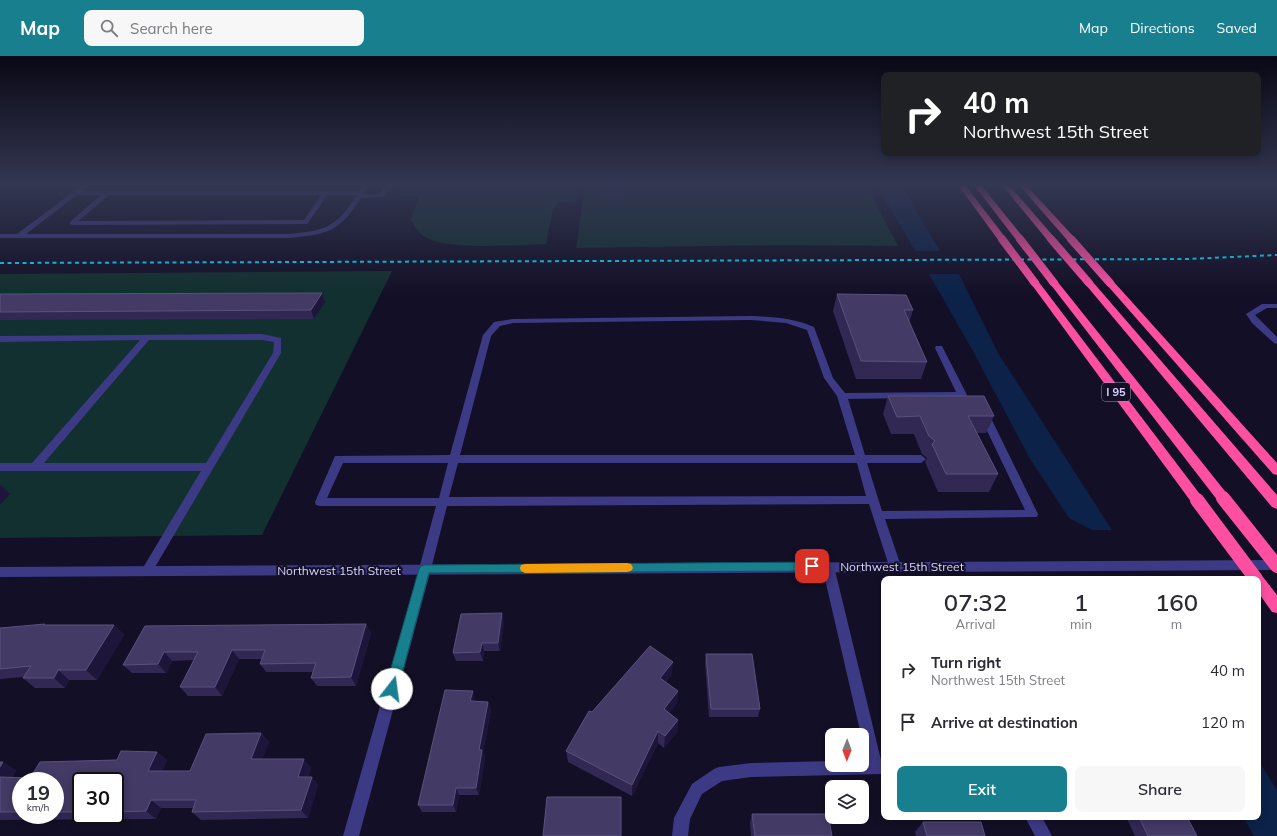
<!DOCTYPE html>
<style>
body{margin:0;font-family:Mulish,sans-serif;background:#f7f7f7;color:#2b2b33;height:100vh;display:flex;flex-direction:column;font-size:15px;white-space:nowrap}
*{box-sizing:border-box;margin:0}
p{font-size:13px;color:#7c7c81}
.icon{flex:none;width:22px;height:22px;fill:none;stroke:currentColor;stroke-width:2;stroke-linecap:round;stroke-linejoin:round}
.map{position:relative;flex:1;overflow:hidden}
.sheet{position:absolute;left:881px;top:520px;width:380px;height:244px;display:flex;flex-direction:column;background:#fff;border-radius:8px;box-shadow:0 2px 10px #0003}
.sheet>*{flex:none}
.hud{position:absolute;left:881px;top:16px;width:380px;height:84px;border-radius:8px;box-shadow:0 2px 10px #0003;background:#202124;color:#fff;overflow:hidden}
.needle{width:26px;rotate:181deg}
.fabs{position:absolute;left:825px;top:672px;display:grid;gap:8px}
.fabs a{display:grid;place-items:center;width:44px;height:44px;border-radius:8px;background:#fff;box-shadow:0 2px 10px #0003;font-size:20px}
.speed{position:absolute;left:12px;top:716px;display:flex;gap:8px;font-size:20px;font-weight:700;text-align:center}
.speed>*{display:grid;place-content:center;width:52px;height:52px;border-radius:50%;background:#fff;box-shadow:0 2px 10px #0003;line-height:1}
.speed small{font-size:10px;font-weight:400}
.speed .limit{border:2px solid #111;border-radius:6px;background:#fff;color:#111}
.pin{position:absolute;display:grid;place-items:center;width:34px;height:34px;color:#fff;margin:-17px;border-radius:8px;box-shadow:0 2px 6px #0006}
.me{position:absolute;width:44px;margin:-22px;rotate:15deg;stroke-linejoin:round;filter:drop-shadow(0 0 3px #0008)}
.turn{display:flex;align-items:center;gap:14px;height:84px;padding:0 16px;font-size:18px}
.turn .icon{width:52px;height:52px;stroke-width:2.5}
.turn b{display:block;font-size:28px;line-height:34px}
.eta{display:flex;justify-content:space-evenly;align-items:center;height:68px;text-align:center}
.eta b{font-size:24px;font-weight:600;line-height:28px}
.button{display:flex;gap:8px;margin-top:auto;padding:8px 16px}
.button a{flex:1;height:46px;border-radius:8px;background:#187f8f;color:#fff;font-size:16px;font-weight:600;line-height:46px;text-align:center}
.button a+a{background:#f7f7f7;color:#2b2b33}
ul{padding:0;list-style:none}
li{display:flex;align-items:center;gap:12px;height:52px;padding:0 16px}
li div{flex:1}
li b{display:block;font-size:15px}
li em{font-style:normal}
header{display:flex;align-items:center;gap:24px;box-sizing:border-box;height:56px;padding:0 20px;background:#187f8f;color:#fff}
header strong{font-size:19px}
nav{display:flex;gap:22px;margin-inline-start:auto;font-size:14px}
.search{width:280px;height:36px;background:#f7f7f7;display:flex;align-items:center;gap:10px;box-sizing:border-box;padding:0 14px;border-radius:8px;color:#7c7c81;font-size:15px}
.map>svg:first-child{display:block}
</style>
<header>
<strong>Map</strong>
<div class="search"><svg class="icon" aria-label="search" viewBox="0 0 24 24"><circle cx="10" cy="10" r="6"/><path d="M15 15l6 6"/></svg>Search here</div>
<nav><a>Map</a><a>Directions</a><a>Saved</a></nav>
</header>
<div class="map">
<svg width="1277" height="780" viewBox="0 0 1277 780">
<rect width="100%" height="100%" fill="#130f26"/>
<g fill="#12302f">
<path d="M405,129h173l-3,17h-16l-6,7 -7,35c-28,1 -93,6 -117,-5 -9,-4 -14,-11 -18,-20l9,-24 -21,1z"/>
<path d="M585,129h281l32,61 -117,-1 -205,3z"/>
<path d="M392,215l-130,264 -262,3v-264z"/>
</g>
<g fill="#0c2248">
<path d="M877,129h24l39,66h-25z"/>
<path d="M929,218h30l39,79 114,177h-20l-23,-12 -39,-59 -56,-106z"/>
<path d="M1258,704l19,30v46h-23l-11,-19h15z"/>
</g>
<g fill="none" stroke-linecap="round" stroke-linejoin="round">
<g fill="#3d3a85" fill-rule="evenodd">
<path d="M82,129h7l-7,6h277l4,-6h6l-6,9h17l6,-9h6l-8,12 -23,1c-22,34 -34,37 -74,40h-287v-4h17zM77,139h24l-31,27v2l2,1 234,-1 2,-1 19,-28h30c-21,33 -32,36 -70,39h-261zM109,139h212l-17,25 -226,1z"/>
<path d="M1262,248h15v4h-10l-12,7 22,22v7l-3,-1 -22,-20 -6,-9z"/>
<path d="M751,260c22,1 43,2 63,11l19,51 12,15 111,-1 -21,-44 1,-2h6l25,49 -2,2 -117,2 17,56h56l5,4 -5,4h-54l15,48 143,-1 -46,-96 5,-3 5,3 49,100 -1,3 -152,2 16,47 -2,3 -4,2 -4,-2 -2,-3 -20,-62 -422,2 -16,63 -2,3 -4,2 -4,-2 -2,-3 17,-63h-116l-4,-1 -1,-3 20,-46 115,-1 33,-120 11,-13 19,-3zM751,264l35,3 21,7 17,48 13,18 18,59h-395l31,-119 9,-10 13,-3zM343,407h105l-9,35h-112zM458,407h399l9,33 -417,1z"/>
<path d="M262,278l19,4v15l-130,221 -4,2 -4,-2 -2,-3 60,-100h-201v-8h32l108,-123 -140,2v-6zM149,284h113l12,2 -1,11 -67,110h-162z"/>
</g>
<g fill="#3d3a85" fill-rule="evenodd">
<path d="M828,505l4,2 2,3 47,194h3v14l-133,3 -29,4 -20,13 -12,25 -2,17h-16l2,-18 18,-34 22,-15 5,-2 32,-4 81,-2v4h30v-5h4l-4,-25h-1l-39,-169 2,-3z"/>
<path d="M425,508l4,2 2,3 -72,267h-16l76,-267 2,-3z"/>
<path d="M1025,761h17l10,19h-17z"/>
</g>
<path fill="#3d3a85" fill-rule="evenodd" d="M1277,504v10l-1277,7v-10z"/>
<g fill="#ff4fa3" fill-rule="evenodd">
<path d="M958,129h7l40,52v4h-6z"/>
<path d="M974,129h7l42,52v4h-6z"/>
<path d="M1002,129h7l45,52v4h-6z"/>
<path d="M1019,129h7l48,52v4h-6z"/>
<path d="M1035,224l3,1 164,216 1,3 -1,3 -5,2 -5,-2 -160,-218 -2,-2z"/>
<path d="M1054,224l3,1 171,214 1,3 -1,3 -5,2 -5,-2 -167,-216 -2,-2z"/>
<path d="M1089,224l3,1 185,214v14l-5,-2 -186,-222 -2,-2z"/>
<path d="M1110,224l3,1 164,182v12l-4,-1 -166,-189 -2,-2z"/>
<path d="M1258,519l5,2 14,18v18l-5,-1 -14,-20v-13h-6z"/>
</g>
<path stroke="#00e5ff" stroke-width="2" stroke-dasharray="4 3.5" stroke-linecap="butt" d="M0,207l1188,-4 89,-4"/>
<g stroke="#ff4fa3" stroke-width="8">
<path d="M1002,183l33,44"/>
<path d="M1020,183l34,44"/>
<path d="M1051,183l38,44"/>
<path d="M1071,183l39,44"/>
</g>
<g stroke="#ff4fa3" stroke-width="14">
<path d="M1223,442l54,68"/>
<path d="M1197,444l59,79"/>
</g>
</g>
<g fill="#312854" fill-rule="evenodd">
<path d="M625,129l-1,13 -25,-1 -1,-11z"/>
<path d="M0,238l325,8 -11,17 -314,1z"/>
<path d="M837,238l76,16 -4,13 18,39 -6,17h-65l-23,-68z"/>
<path d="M888,340l106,20 -8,17h-9l21,41 -9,18h-51l-13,-30 2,-4 -5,-4 -8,-20h-23l-8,-20z"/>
<path d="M504,566l-4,29h-16l-1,10h-27l-3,-8z"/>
<path d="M366,568l5,9 -15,53h-39l-6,-8 2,-6h-47l-6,-8 2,-5h-23l-17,37h-34l-8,-9 14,-27 -22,1 -6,12h-34l-9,-8 22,-39z"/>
<path d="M46,569h68l10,10 -27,45h-28l-4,8h-30l-12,-10v-1l-23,2v-51z"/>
<path d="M706,598l54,55 -2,8h-49l-4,-54z"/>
<path d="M672,618l-6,8 12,9 -1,12 -8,10 9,7 -1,12 -13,16 -6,-5 -26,53 -64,-34 -2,-11 26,-39z"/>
<path d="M475,644v1l13,1 3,8 -8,42 2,5 -6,38h-20l-3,17h-34l-4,-7z"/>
<path d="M261,677l8,9 -7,17 49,8 -3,10h4l6,8 -10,33 -107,2 -9,-8 1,-4h-32l-5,11 -156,1v-58l16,8 -4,8h18l127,-26 10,8 -5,11h28zM21,725h34v34h-34zM81,725h34v34h-34z"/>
<path d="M752,758l80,22h-81l-1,-13z"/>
<path d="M1126,761h61l10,19h-62z"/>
<path d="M923,766l62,14h-69l-1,-4z"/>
</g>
<g fill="#1d163a">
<path d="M624,129h1l-1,13z"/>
<path d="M322,237l3,9 -11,17 -3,-9z"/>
<path d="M1,429l9,9 -10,11v-19z"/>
<path d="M502,557l2,9 -4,29 -2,-8z"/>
<path d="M366,568l5,9 -15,53 -5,-9z"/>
<path d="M114,569l10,10 -27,45 -11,-10z"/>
<path d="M482,587l2,8 -1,10 -3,-9z"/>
<path d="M232,594l7,9 -17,37 -7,-9z"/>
<path d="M164,596l8,9 -6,12 -8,-9z"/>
<path d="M673,606l-1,12 -13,16 1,-12z"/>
<path d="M58,614l11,10 -4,8 -11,-10z"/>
<path d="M473,635l2,9 -2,10 -3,-9z"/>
<path d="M678,635l-1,12 -14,18 1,-12z"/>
<path d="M488,646l3,8 -8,42 2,5 -6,38 -3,-7 3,-38z"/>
<path d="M678,664l-1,12 -13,16 1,-12z"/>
<path d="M658,675v12l-26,53v-11z"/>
<path d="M261,677l8,9 -10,25 -8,-8z"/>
<path d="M157,696l10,8 -9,20 -10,-9z"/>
<path d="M304,703l7,8 -6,18 -7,-8z"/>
<path d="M3,706l13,8 -9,16 -7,-5v-14z"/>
<path d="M312,721l6,8 -10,33 -7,-8z"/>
<path d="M456,732l3,7 -3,17 -3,-7z"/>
<path d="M151,744l10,8 -5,11 -10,-8z"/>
</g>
<g fill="#433a66" stroke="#5a527e">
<rect x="598" y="129" width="26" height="1"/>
<path d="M322,237l-11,17 -311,2v-18z"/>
<path d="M837,238l69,1 7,15h-9l23,52 -66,-1z"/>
<path d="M888,340h96l10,20h-26l30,58h-52l-14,-30 3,-3 -6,-5 -9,-20 -23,1z"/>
<path d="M502,557l-4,30h-16l-2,9 -27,1 8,-39z"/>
<path d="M45,568l-1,1h70l-28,45h-28l-4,8h-31l8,-12 -31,3v-41z"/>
<path d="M366,568l-15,53 -40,1 5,-15 -56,1 5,-14h-33l-17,37h-35l18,-35h-34l-6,12 -35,1 22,-39z"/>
<path d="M650,590l23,16 -13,16 18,13 -14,18 14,11 -13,16 -7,-5 -26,54 -66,-34 23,-40 3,1z"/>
<path d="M706,598h46l8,55h-49z"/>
<path d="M445,634l28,1 -3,10 18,1 -9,48h3l-6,38h-20l-3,17h-35z"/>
<path d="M261,677l-10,26h53l-6,18h14l-11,33 -109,2 4,-12h-45l-5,11 -31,1v-31h-34v31h-26v-31h-34v31h-21v-35l30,1 10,-16 77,-2 4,-9 36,1 -9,19h42l16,-37z"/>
<path d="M0,706h3l-3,5z"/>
<path d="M547,741h74v39h-78z"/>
<path d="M752,758h76l4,22h-77z"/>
<path d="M1139,761h48l10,19h-49z"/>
<path d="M923,766h58l4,14h-58z"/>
</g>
<linearGradient id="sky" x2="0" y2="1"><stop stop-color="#0a0815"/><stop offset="0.54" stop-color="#333752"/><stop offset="1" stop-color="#333752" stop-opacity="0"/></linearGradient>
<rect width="1277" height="238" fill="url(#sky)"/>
<path fill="#187f8f" stroke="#10535d" d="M812,506l4,1 2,3 -2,3 -4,2 -383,2 -31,116 -2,4 -4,2 -5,-2 -2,-4 34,-120 2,-3 3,-1z"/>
<path fill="#f59e0b" d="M627,507l4,1 2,4 -2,3 -4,1 -102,1 -4,-2 -1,-3 1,-3 4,-1z"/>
<g text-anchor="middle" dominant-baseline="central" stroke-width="4" stroke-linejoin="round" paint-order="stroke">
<rect fill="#130f26" stroke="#9e99be" stroke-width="1" x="1102" y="327" width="28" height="18" rx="3"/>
<g font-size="11" font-weight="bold" fill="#d9d4ff">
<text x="1116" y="336">I 95</text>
</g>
<g font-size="12" fill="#d9d4ff" stroke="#130f26">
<text x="902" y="510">Northwest 15th Street</text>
<text x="339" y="514">Northwest 15th Street</text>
</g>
</g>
</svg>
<div class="fabs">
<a><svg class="needle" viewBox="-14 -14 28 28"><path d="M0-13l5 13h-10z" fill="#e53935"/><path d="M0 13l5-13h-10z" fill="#7c7c81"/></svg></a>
<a><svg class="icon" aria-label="layers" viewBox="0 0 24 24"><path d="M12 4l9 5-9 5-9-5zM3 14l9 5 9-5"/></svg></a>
</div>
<div class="speed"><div>19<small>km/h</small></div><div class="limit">30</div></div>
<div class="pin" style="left:812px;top:510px;background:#d93025"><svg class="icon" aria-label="arrive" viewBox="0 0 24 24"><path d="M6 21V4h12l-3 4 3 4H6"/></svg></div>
<svg class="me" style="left:392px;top:633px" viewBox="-20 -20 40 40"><circle r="19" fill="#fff"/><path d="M0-13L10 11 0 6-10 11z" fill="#187f8f"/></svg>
<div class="hud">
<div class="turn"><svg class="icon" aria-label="right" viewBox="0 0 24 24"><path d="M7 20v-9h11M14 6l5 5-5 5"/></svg><div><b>40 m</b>Northwest 15th Street</div></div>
</div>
<section class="sheet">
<div class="eta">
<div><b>07:32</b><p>Arrival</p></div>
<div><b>1</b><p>min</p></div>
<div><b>160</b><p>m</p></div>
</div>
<ul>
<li><svg class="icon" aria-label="right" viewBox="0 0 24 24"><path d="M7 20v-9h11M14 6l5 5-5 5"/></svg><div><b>Turn right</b><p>Northwest 15th Street</p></div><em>40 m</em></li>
<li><svg class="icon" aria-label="arrive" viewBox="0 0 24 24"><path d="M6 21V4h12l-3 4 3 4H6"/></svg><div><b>Arrive at destination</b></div><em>120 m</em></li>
</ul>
<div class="button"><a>Exit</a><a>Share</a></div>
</section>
</div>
